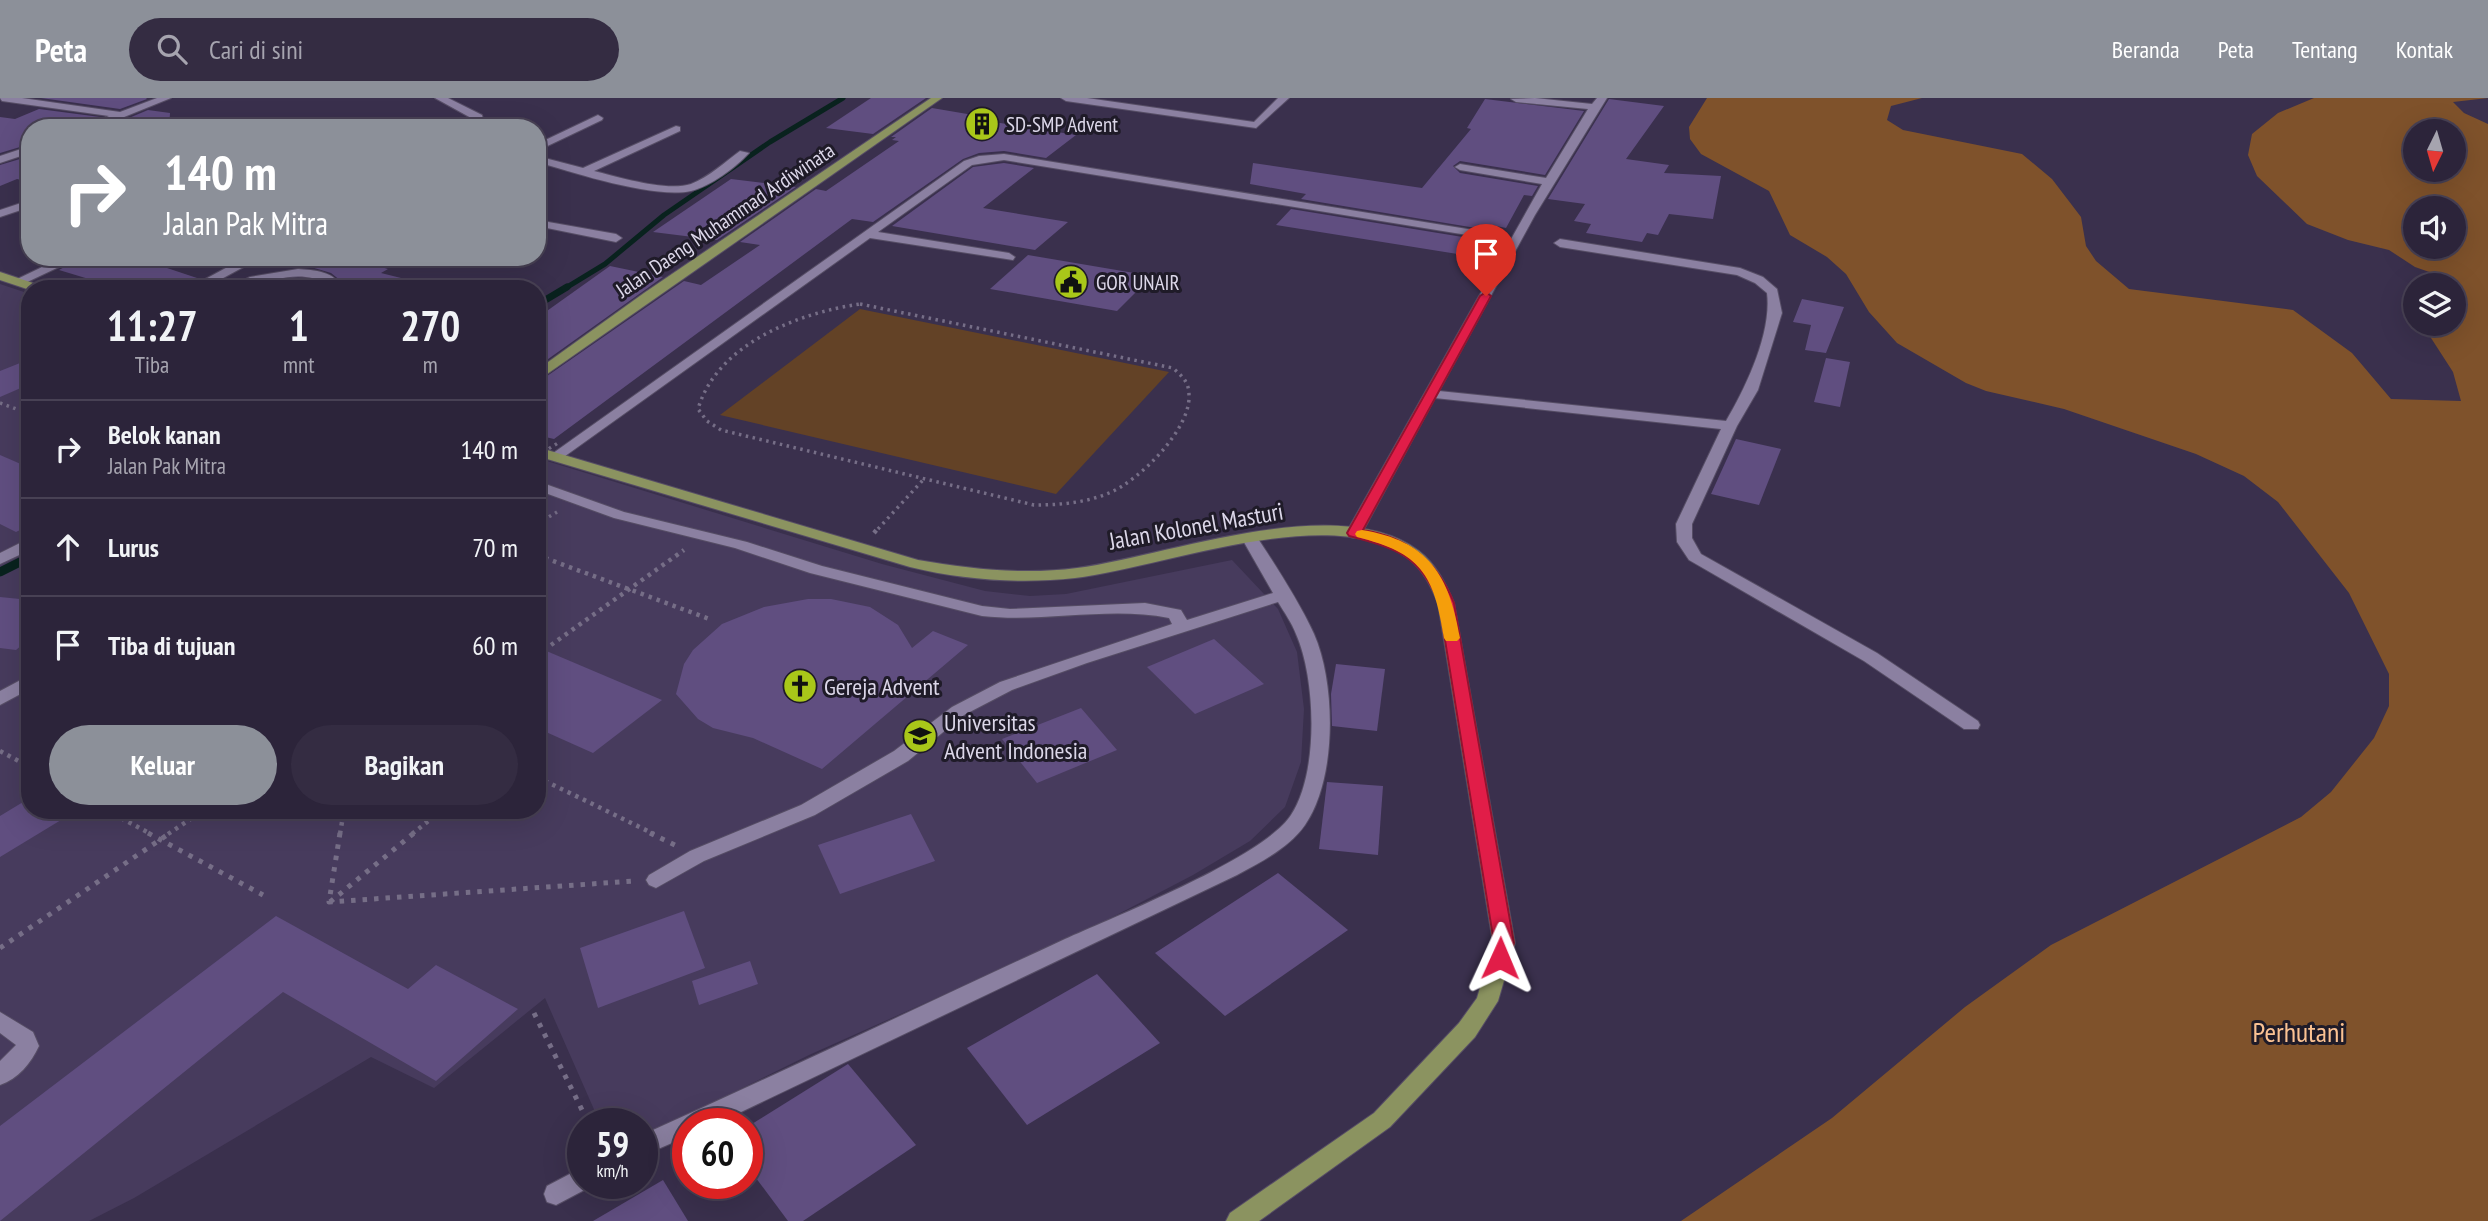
<!DOCTYPE html>
<html lang="id">
<style>
body{margin:0;font-family:"PT Sans Narrow",sans-serif;background:#342c42;color:#f1f3f6;height:100vh;display:flex;flex-direction:column;font-size:26px;white-space:nowrap}
*{box-sizing:border-box;margin:0}
p{font-size:23px;color:#a6a4af}
.icon{flex:none;width:38px;height:38px;fill:none;stroke:currentColor;stroke-width:2;stroke-linecap:round;stroke-linejoin:round}
.map{position:relative;flex:1;overflow:hidden}
.details{position:absolute;left:21px;top:182px;width:525px;height:539px;display:flex;flex-direction:column;background:#2c243a;border-radius:28px;box-shadow:0 7px 28px #0002,0 0 0 2px #484154}
.details>*{flex:none}
.hud{position:absolute;left:21px;top:21px;width:525px;height:147px;border-radius:28px;box-shadow:0 7px 28px #0002,0 0 0 2px #484154;background:#8c9099;color:#fff;overflow:hidden}
.needle{width:46px;rotate:185deg}
.fabs{position:absolute;left:2403px;top:21px;display:grid;gap:14px}
.fabs a{display:grid;place-items:center;width:63px;height:63px;border-radius:50%;background:#2c243a;box-shadow:0 7px 28px #0002,0 0 0 2px #484154;font-size:35px}
.speed{position:absolute;left:567px;top:1010px;display:flex;gap:14px;font-size:35px;font-weight:700;text-align:center}
.speed>*{display:grid;place-content:center;width:91px;height:91px;border-radius:50%;background:#2c243a;box-shadow:0 7px 28px #0002,0 0 0 2px #484154;line-height:1}
.speed small{font-size:18px;font-weight:400}
.speed .limit{border:10px solid #d22;background:#fff;color:#111}
.pin{position:absolute;display:grid;place-items:center;width:60px;height:60px;color:#fff;margin:-72px -30px;border-radius:50% 50% 50% 0;rotate:-45deg;box-shadow:0 0 7px #0007}
.pin .icon{rotate:45deg}
.me{position:absolute;width:77px;margin:-38px;rotate:1deg;stroke-linejoin:round;filter:drop-shadow(0 0 5px #0008)}
.turn{display:flex;align-items:center;gap:24px;height:147px;padding:0 28px;font-size:32px}
.turn .icon{width:91px;height:91px;stroke-width:2.5}
.turn b{display:block;font-size:49px;line-height:60px}
.eta{display:flex;justify-content:space-evenly;align-items:center;height:119px;text-align:center}
.eta b{font-size:42px;font-weight:700;line-height:49px}
.primary-button{display:flex;gap:14px;margin-top:auto;padding:14px 28px}
.primary-button a{flex:1;height:80px;border-radius:42px;background:#8c9099;color:#fff;font-size:28px;font-weight:700;line-height:80px;text-align:center}
.primary-button a+a{background:#342c42;color:#f1f3f6}
ul{padding:0;list-style:none}
li{display:flex;align-items:center;gap:21px;height:98px;padding:0 28px;border-top:2px solid #484154}
li div{flex:1}
li b{display:block;font-size:26px}
li em{font-style:normal}
header{display:flex;align-items:center;gap:42px;box-sizing:border-box;height:98px;padding:0 35px;background:#8c9099;color:#fff}
header strong{font-size:33px}
nav{display:flex;gap:38px;margin-inline-start:auto;font-size:24px}
.search{width:490px;height:63px;background:#342c42;display:flex;align-items:center;gap:18px;box-sizing:border-box;padding:0 24px;border-radius:38px;color:#a6a4af;font-size:26px}
.map>svg:first-child{display:block}
</style>
<header>
<strong>Peta</strong>
<div class="search"><svg class="icon" aria-label="search" viewBox="0 0 24 24"><circle cx="10" cy="10" r="6"/><path d="M15 15l6 6"/></svg>Cari di sini</div>
<nav><a>Beranda</a><a>Peta</a><a>Tentang</a><a>Kontak</a></nav>
</header>
<div class="map">
<svg width="2488" height="1123" viewBox="0 0 2488 1123">
<rect width="100%" height="100%" fill="#3a304d"/>
<path fill="#473b5d" d="M0,186l30,10v516h507v-352l345,106 103,27 45,5 36,-2 166,-34 46,49 19,43 7,57 -3,53 -16,45 -35,34 -57,34 -109,57 -275,123 -167,83v-14l-42,-1 -55,-125 -111,90 -63,-31 -237,141 -45,23h-89z"/>
<path fill="#634226" d="M860,211l309,63 -113,122 -336,-79z"/>
<path fill="#7f522b" fill-rule="evenodd" d="M1707,0h215l-31,8 -4,14 16,10 119,24 30,25 29,38 5,29 10,15 33,28 164,21 59,43 39,46 70,2 -8,-29 -31,-48h32v-39h-18l5,-2 -6,-9 -20,-7 -26,-17 -41,-10 -41,-16 -50,-48 -9,-21 4,-21 26,-21 36,-15h174l-35,4 11,11 24,11v1097h-807l151,-103 133,-111 86,-62 250,-128 30,-25 43,-54 15,-32v-32l-40,-81 -71,-91 -34,-26 -48,-22 -132,-45 -78,-18 -20,-8 -69,-40 -28,-31 -23,-38 -19,-17 -37,-22 -21,-44 -68,-37 -11,-15 -1,-12zM2415,33h39v39h-39zM2415,110h39v39h-39z"/>
<g fill="none" stroke-linecap="round" stroke-linejoin="round">
<path stroke="#09221e" stroke-width="5" d="M564,191l41,-25 59,-49 106,-73 73,-44"/>
<path stroke="#09221e" stroke-width="7" d="M537,207l30,-18"/>
<path stroke="#09221e" stroke-width="9" d="M0,474l30,-15"/>
</g>
<g fill="#604e80">
<path d="M41,0h105l1,1 -27,10z"/>
<path d="M871,0h55l-53,36 -47,-6z"/>
<path d="M1485,1l99,12 -39,64 -85,-14 -7,5 7,7 78,13 -6,10 -8,-1 -18,33 -15,-3 -3,5 -187,-31 5,-5 -56,-10 3,-21 169,25 49,-59 -4,-1z"/>
<path d="M1609,1l55,7 -38,53 43,6 -5,8 57,3 -8,43 -44,-5 -11,21 -11,-2 -5,9 -56,-9 5,-9 -17,-3 11,-17 -37,-5z"/>
<path d="M932,10l53,9 -4,3 95,15 -30,23 -42,-7 -25,2 -16,6 -90,63 -21,-3 -298,220 -17,-4v-52l147,-102 17,4 59,-40 -20,-3 76,-53 10,2 73,-50 -7,-1 4,-3h-5z"/>
<path d="M39,11l61,8 -20,11h-50v16l-30,9v-36l15,2z"/>
<path d="M148,12l22,3 -1,15h-64z"/>
<path d="M30,58v26l-13,-3 -17,7v-21z"/>
<path d="M1004,65l30,5 -51,40 85,14 -33,28 -143,-24 81,-59z"/>
<path d="M731,81l65,8 -79,53 -64,-8z"/>
<path d="M1291,111l190,31 -11,16 -194,-31z"/>
<path d="M1028,157l124,21 -35,35 -127,-22z"/>
<path d="M82,159h52l66,22 -16,10h-62l-63,-19z"/>
<path d="M334,159h13l41,12 -7,4 28,7 -1,9h-65l-2,-8 -10,-8 -20,-6z"/>
<path d="M610,168l53,11 -126,90v-49z"/>
<path d="M303,181l12,3 11,7h-64l17,-7z"/>
<path d="M1802,201l42,8 -18,46 -21,-3 6,-25 -18,-3z"/>
<path d="M1826,260l24,4 -10,45 -26,-5z"/>
<path d="M30,261v25l-30,13v-26z"/>
<path d="M1736,341l45,10 -22,56 -48,-11z"/>
<path d="M0,357l30,13v57l-14,7 -16,-8z"/>
<path d="M0,499l30,3v38l-14,12 -16,-2z"/>
<path d="M808,501h23l39,8 28,18 14,23 21,-17 35,14 -146,124 -69,-31 -40,-10 -15,-9 -22,-25 8,-30 9,-14 29,-26 42,-17z"/>
<path d="M1214,541l50,45 -69,30 -48,-47z"/>
<path d="M537,549l125,53 -69,53 -56,-25z"/>
<path d="M1336,566l49,5 -8,62 -45,-5 -1,-32z"/>
<path d="M1081,610l36,42 -80,33 -35,-44z"/>
<path d="M1327,684l56,4 -5,69 -59,-6z"/>
<path d="M28,701l2,11h15l16,10 -61,37v-41z"/>
<path d="M911,716l24,47 -95,33 -22,-49z"/>
<path d="M1278,775l70,57 -123,86 -70,-63z"/>
<path d="M684,813l21,57 -107,40 -18,-60z"/>
<path d="M276,818l132,73 28,-24 82,44 -82,72 -153,-89 -283,229v-95z"/>
<path d="M750,863l8,23 -59,21 -7,-24z"/>
<path d="M1097,876l63,69 -133,82 -60,-77z"/>
<path d="M848,966l68,81 -113,76h-15l-41,-55v-39z"/>
<path d="M663,1082l25,41h-95z"/>
</g>
<g fill="none" stroke-linecap="round" stroke-linejoin="round">
<g stroke="#564d65" stroke-width="2">
<g id="minor">
<path d="M0,0h22l98,14 37,-14h14l-74,30h-15l27,-12 -107,-15z"/>
<path d="M435,0h13l34,17 3,13h-10l-2,-9z"/>
<path d="M1061,0h26l167,24 24,-24h11l-33,30 -190,-27z"/>
<path d="M1535,0l57,6 5,-6h10l-72,117 -96,176 287,30c20,-34 46,-88 41,-128l-12,-10 -18,-8 -177,-28 -6,-4 6,-4 180,29 23,9 14,12 5,24 -24,77 -21,36 -45,98v14l9,16 176,99 101,68 2,4 -2,4h-14l-100,-68 -175,-101 -12,-18 -1,-18 45,-95 -286,-31 -73,135 -8,5 -6,-2 -2,-3 196,-349 -82,-14 -5,-3 5,-3 86,14 42,-69 -72,-7 -5,-3z"/>
<path d="M598,17l5,3 -1,2 -65,31v-7z"/>
<path d="M676,28l4,1v4l-86,40c25,6 72,21 97,13 18,-7 34,-22 49,-33l9,2c-14,15 -38,33 -58,38 -37,8 -116,-18 -154,-29v-6l46,12z"/>
<path d="M30,48v7l-30,10v-7z"/>
<path d="M1004,56l488,79 6,3 -6,3 -488,-79 -32,5 -94,67 131,21 6,4 -2,3 -143,-22 -309,221h-10l-2,-3 415,-295 15,-5z"/>
<path d="M30,102v7l-30,10v-7z"/>
<path d="M537,122l79,14 6,4 -6,4 -79,-16z"/>
<path d="M63,159h17l-59,28 -10,-3z"/>
<path d="M246,159h16l-59,32h-16z"/>
<path d="M298,171c15,1 39,2 43,20h-12l-1,-4c-33,-21 -68,4 -102,4l24,-12z"/>
<path d="M537,383l87,31 123,30 75,24 160,40 28,3 135,-6 36,7 6,10 86,-27 -32,-56 2,-3h12c19,29 45,69 59,100 22,50 23,145 -9,191 -16,23 -44,37 -68,50l-521,249h-28v12l-46,20v-21c142,-64 283,-131 423,-196 51,-23 199,-82 226,-124 28,-42 25,-136 5,-181 -4,-11 -12,-22 -18,-32l-191,61 -75,27 -48,25 -56,46 -93,54 -111,46 -48,27 -7,-3 -3,-5 3,-5 41,-24 111,-46 93,-54 58,-44 48,-25 172,-58 -3,-6c-61,-12 -125,5 -187,-2l-172,-43 -75,-25 -121,-30 -77,-28z"/>
<path d="M30,440v12l-30,14v-11z"/>
<path d="M30,577v14l-30,16v-14z"/>
<path d="M0,914l33,20 6,14c-8,17 -21,33 -39,39v-24l16,-16 -16,-12z"/>
<path d="M583,1069v16h10l-1,3 -36,19 -9,-3 -3,-8 3,-8z"/>
</g>
</g>
<g stroke="#564d65" stroke-width="2">
<g id="major">
<path d="M931,0h11l-405,283v-11l107,-77z"/>
<path d="M0,174l42,14 2,3 -14,1 -30,-10z"/>
<path d="M537,349l381,113c52,9 106,15 159,8 91,-12 261,-78 342,-17 17,13 27,33 35,52l61,340 -17,58 -23,36 -85,90 -131,94h-33l4,-8 144,-100 85,-90 18,-25 16,-55 -55,-340c-7,-17 -15,-33 -29,-44 -75,-59 -248,9 -334,19 -54,6 -112,2 -165,-11l-373,-111z"/>
</g>
</g>
<g stroke="#766e87" stroke-width="3.5" stroke-dasharray="2.5 4.5" stroke-linecap="butt">
<path d="M860,206l313,64c9,8 16,14 16,27 2,34 -50,86 -80,98 -24,10 -50,12 -75,12l-313,-75 -14,-9 -9,-12c19,-65 100,-96 162,-105z"/>
<path d="M0,305l30,11"/>
<path d="M21,356l9,-4"/>
<path d="M537,426l20,-12"/>
<path d="M878,431l45,-49"/>
</g>
<g stroke="#766e87" stroke-width="4.5" stroke-dasharray="3.5 5" stroke-linecap="butt">
<path d="M874,435l5,-6"/>
<path d="M537,457l175,65"/>
<path d="M551,547l133,-95"/>
<path d="M0,653l30,16"/>
<path d="M537,679l117,57"/>
<path d="M106,712l45,24"/>
<path d="M168,736l36,-24"/>
<path d="M340,736l4,-24"/>
<path d="M412,736l30,-24"/>
</g>
<g stroke="#766e87" stroke-width="5" stroke-dasharray="4.5 7" stroke-linecap="butt">
<path d="M148,735l115,62"/>
<path d="M340,735l-11,69 305,-21"/>
<path d="M650,735l25,12"/>
<path d="M330,804l84,-69"/>
<path d="M0,850l170,-115"/>
<path d="M534,915l55,111"/>
</g>
<use href="#minor" fill="#8b80a1" fill-rule="evenodd"/>
<use href="#major" fill="#8b9360" fill-rule="evenodd"/>
<path stroke="#766e87" stroke-width="3.5" stroke-dasharray="2.5 4.5" stroke-linecap="butt" d="M537,358l21,-13"/>
</g>
<path fill="#e11d48" stroke="#92132f" stroke-width="2" d="M1486,194l5,4 -128,234c45,7 74,31 91,73l60,340 -7,21 -7,2 -7,-2 -3,-6 4,-15 -55,-340c-19,-48 -43,-55 -90,-67l-2,-3 133,-237z"/>
<path fill="#f59e0b" d="M1362,432c67,11 87,45 98,108l-3,3h-11l-2,-3c-10,-64 -23,-85 -87,-101l-2,-3 2,-3z"/>
<defs>
<g id="building-disc" transform="scale(1.75)"><circle r="9.5" fill="#a9c719" stroke="#1f1b28"/><path d="M-4-6H4V6H1V3H-1V6H-4ZM-2.5-4.3h1.7v1.8h-1.7ZM.8-4.3h1.7v1.8H.8ZM-2.5-1h1.7V.8h-1.7ZM.8-1h1.7V.8H.8Z" fill="#111"/></g>
<g id="civic-disc" transform="scale(1.75)"><circle r="9.5" fill="#a9c719" stroke="#1f1b28"/><path d="M-.6-6.5H3V-4.5H.6V-3L4-1V1h2V6H-6V1h2V-1L-.6-3ZM-1.2 2.5V6h2.4V2.5Z" fill="#111"/></g>
<g id="church-disc" transform="scale(1.75)"><circle r="9.5" fill="#a9c719" stroke="#1f1b28"/><path d="M-1.2-6h2.4v3.5h3.3v2.4h-3.3V6h-2.4V-.1h-3.3v-2.4h3.3Z" fill="#111"/></g>
<g id="university-disc" transform="scale(1.75)"><circle r="9.5" fill="#a9c719" stroke="#1f1b28"/><path d="M0-5L7-2L0 1L-7-2ZM-4 1L0 2.5L4 1V4Q0 6-4 4Z" fill="#111"/></g>
</defs>
<g fill-rule="evenodd">
<use href="#building-disc" x="982" y="26"/>
<use href="#civic-disc" x="1071" y="184"/>
<use href="#church-disc" x="800" y="588"/>
<use href="#university-disc" x="920" y="638"/>
</g>
<g text-anchor="middle" dominant-baseline="central" stroke-width="6" stroke-linejoin="round" paint-order="stroke">
<g font-size="21" fill="#dcd7e9" stroke="#1f1b28" text-anchor="start">
<text x="1006" y="26">SD-SMP Advent</text>
<text x="1096" y="184">GOR UNAIR</text>
</g>
<g font-size="21" fill="#dcd7e9" stroke="#1f1b28">
<text transform="translate(725 122) rotate(-34)">Jalan Daeng Muhammad Ardiwinata</text>
</g>
<g font-size="24" fill="#dcd7e9" stroke="#1f1b28">
<text transform="translate(1196 428) rotate(-10)">Jalan Kolonel Masturi</text>
</g>
<g font-size="24" fill="#dcd7e9" stroke="#1f1b28" text-anchor="start">
<text x="824" y="588">Gereja Advent</text>
<text x="944" y="624">Universitas<tspan x="944" dy="28">Advent Indonesia</tspan></text>
</g>
<g font-size="28" fill="#fbc293" stroke="#1f1b28">
<text x="2299" y="933">Perhutani</text>
</g>
</g>
</svg>
<div class="fabs">
<a><svg class="needle" viewBox="-14 -14 28 28"><path d="M0-13l5 13h-10z" fill="#e53935"/><path d="M0 13l5-13h-10z" fill="#a6a4af"/></svg></a>
<a><svg class="icon" aria-label="sound" viewBox="0 0 24 24"><path d="M4 9h4l5-4v14l-5-4H4zM17 9q2 3 0 6"/></svg></a>
<a><svg class="icon" aria-label="layers" viewBox="0 0 24 24"><path d="M12 4l9 5-9 5-9-5zM3 14l9 5 9-5"/></svg></a>
</div>
<div class="speed"><div>59<small>km/h</small></div><div class="limit">60</div></div>
<div class="pin" style="left:1486px;top:198px;background:#d93025"><svg class="icon" aria-label="arrive" viewBox="0 0 24 24"><path d="M6 21V4h12l-3 4 3 4H6"/></svg></div>
<svg class="me" style="left:1500px;top:860px" viewBox="-20 -20 40 40"><path d="M0-17L14 15 0 8-14 15z" fill="#e11d48" stroke="#fff" stroke-width="4"/></svg>
<div class="hud">
<div class="turn"><svg class="icon" aria-label="right" viewBox="0 0 24 24"><path d="M7 20v-9h11M14 6l5 5-5 5"/></svg><div><b>140 m</b>Jalan Pak Mitra</div></div>
</div>
<section class="details">
<div class="eta">
<div><b>11:27</b><p>Tiba</p></div>
<div><b>1</b><p>mnt</p></div>
<div><b>270</b><p>m</p></div>
</div>
<ul>
<li><svg class="icon" aria-label="right" viewBox="0 0 24 24"><path d="M7 20v-9h11M14 6l5 5-5 5"/></svg><div><b>Belok kanan</b><p>Jalan Pak Mitra</p></div><em>140 m</em></li>
<li><svg class="icon" aria-label="ahead" viewBox="0 0 24 24"><path d="M12 20V5M6 11l6-6 6 6"/></svg><div><b>Lurus</b></div><em>70 m</em></li>
<li><svg class="icon" aria-label="arrive" viewBox="0 0 24 24"><path d="M6 21V4h12l-3 4 3 4H6"/></svg><div><b>Tiba di tujuan</b></div><em>60 m</em></li>
</ul>
<div class="primary-button"><a>Keluar</a><a>Bagikan</a></div>
</section>
</div>
